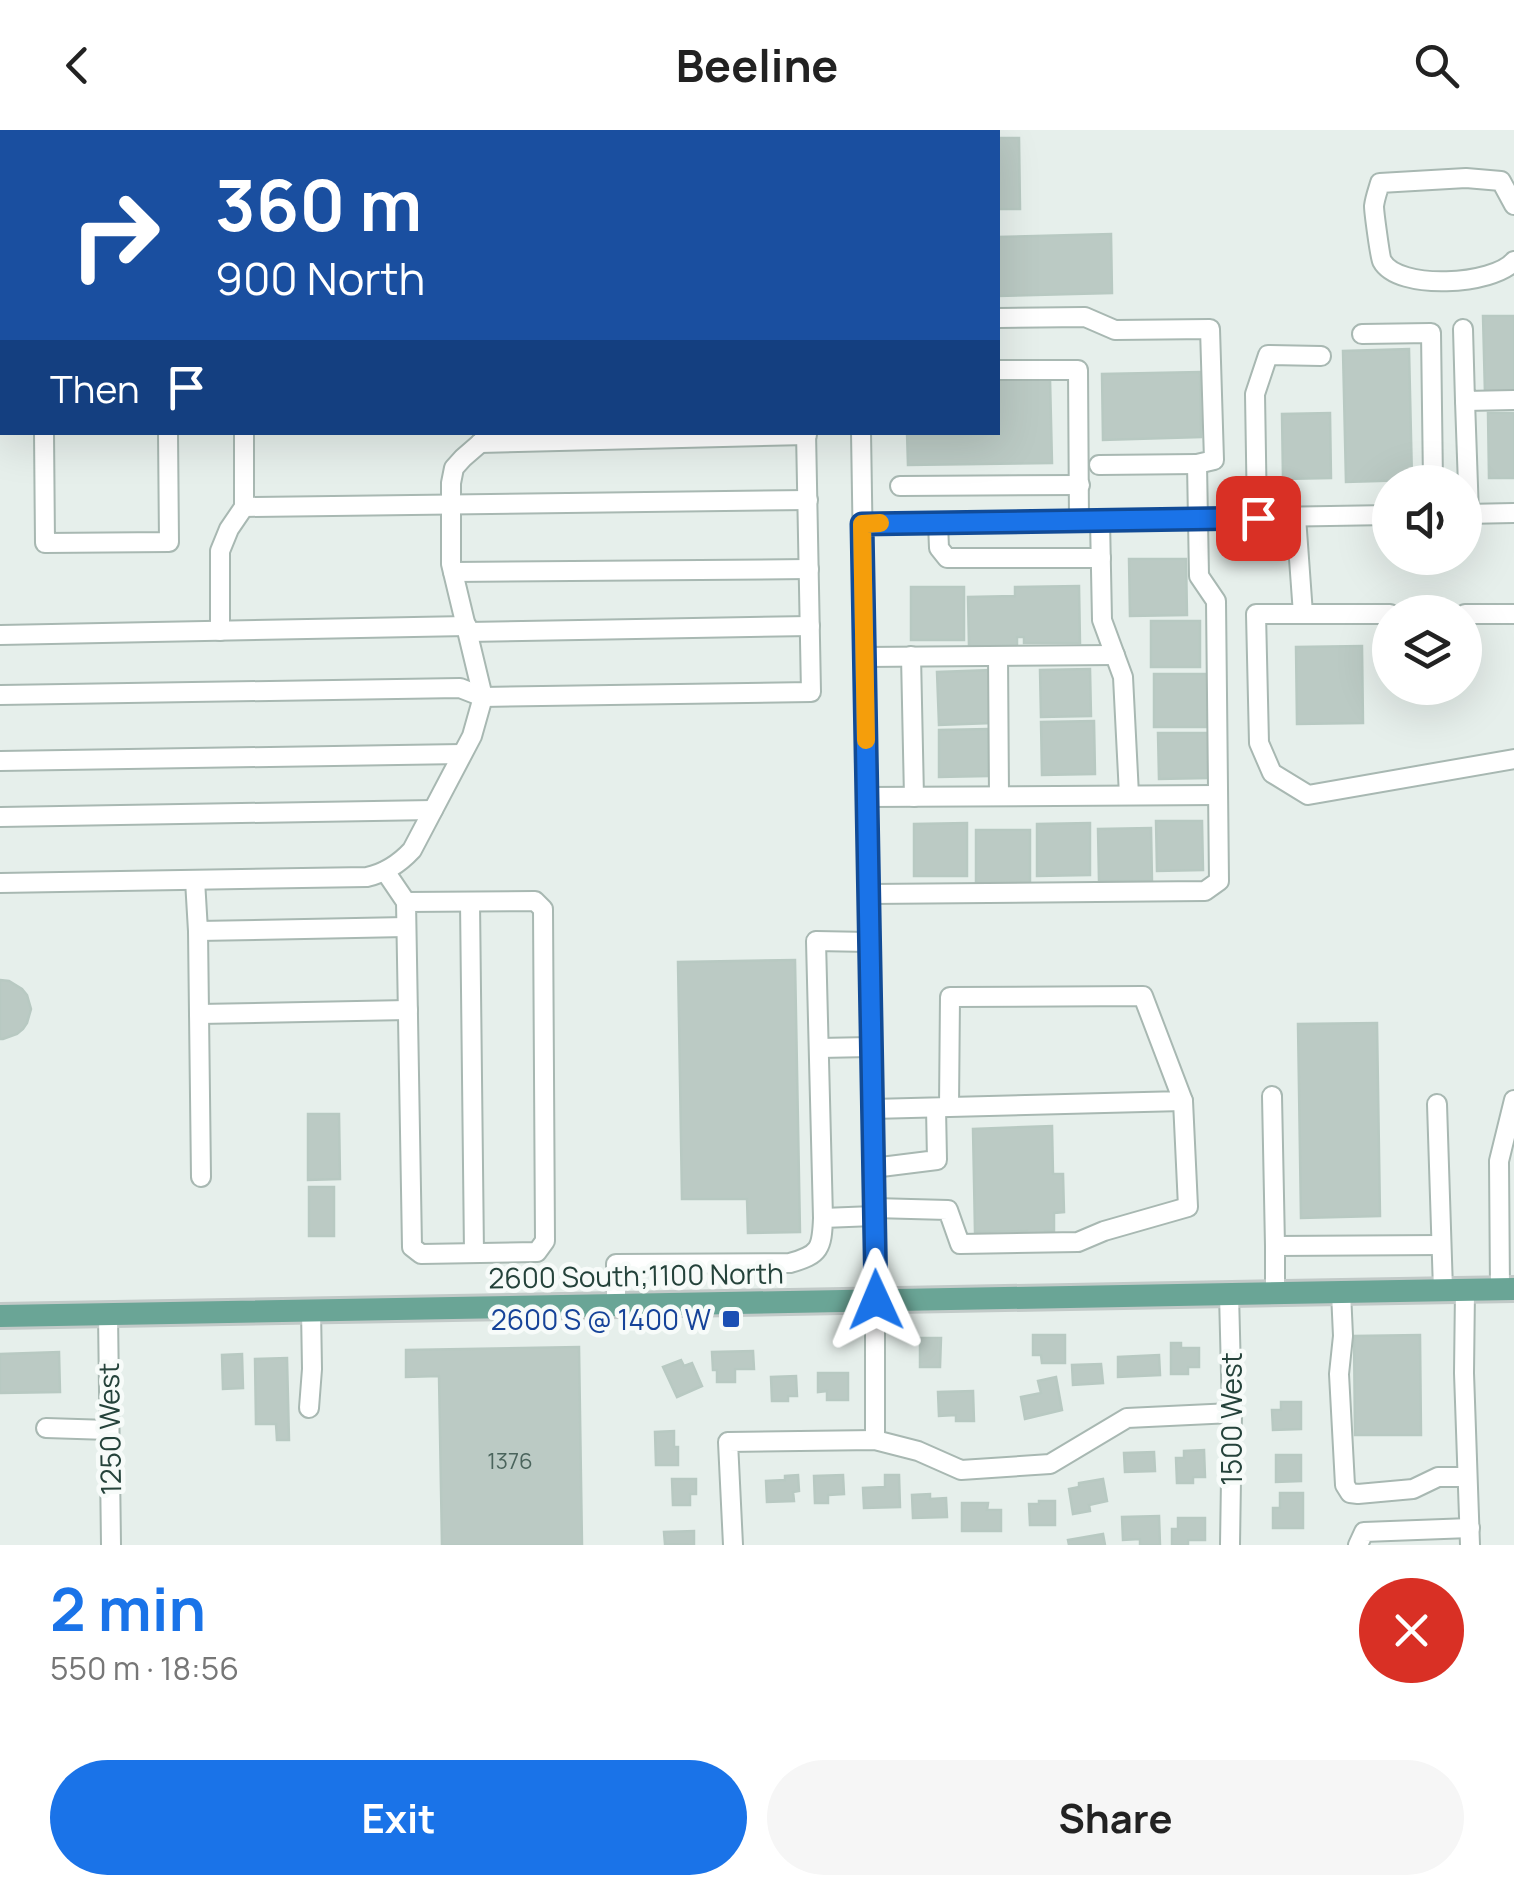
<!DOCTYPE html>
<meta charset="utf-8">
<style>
body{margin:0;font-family:Manrope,sans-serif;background:#f6f6f6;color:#222;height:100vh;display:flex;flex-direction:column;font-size:38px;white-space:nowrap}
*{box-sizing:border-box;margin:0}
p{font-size:32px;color:#767676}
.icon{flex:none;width:55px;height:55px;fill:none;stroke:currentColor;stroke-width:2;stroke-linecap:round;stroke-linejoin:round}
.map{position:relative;height:1415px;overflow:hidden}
.panel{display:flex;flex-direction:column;background:#fff;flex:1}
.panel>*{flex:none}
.guide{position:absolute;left:0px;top:0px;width:1000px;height:305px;box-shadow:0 10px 40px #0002;background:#1a4fa0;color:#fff;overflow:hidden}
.fabs{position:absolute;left:1372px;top:335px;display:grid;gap:20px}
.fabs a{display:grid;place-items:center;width:110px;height:110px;border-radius:50%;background:#fff;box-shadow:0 10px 40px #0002;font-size:50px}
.pin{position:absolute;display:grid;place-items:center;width:85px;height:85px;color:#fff;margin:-42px;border-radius:20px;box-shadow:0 5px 15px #0006}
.me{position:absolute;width:110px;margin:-55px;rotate:359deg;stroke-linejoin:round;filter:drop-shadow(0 0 8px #0008)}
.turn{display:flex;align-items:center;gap:35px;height:210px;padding:0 50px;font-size:45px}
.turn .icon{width:130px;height:130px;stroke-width:2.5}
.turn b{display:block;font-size:70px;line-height:85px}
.then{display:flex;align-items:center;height:95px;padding:0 50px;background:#0003;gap:20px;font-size:38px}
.round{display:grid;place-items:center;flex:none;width:105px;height:105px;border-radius:52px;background:#f6f6f6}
.head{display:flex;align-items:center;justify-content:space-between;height:170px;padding:0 50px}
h1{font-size:60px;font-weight:700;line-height:75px;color:#1a73e8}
.primary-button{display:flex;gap:20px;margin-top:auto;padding:20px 50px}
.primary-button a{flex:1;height:115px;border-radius:60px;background:#1a73e8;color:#fff;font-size:40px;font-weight:700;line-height:115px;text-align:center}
.primary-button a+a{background:#f6f6f6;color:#222}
header{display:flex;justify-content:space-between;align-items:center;height:130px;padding:0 50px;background:#fff;font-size:45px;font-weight:700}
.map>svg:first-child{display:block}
</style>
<header><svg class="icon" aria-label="back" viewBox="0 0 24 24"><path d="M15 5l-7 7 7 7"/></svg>Beeline<svg class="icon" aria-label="search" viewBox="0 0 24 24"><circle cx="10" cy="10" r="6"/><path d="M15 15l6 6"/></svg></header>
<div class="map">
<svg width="1514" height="1415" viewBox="0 0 1514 1415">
<rect width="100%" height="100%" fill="#e6efeb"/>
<g fill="#bbcac4" stroke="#b8c9c2" stroke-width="2.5">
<rect x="271" y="0" width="294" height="2"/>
<path d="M998,8h21l1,71h-22z"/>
<path d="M1111,104l1,59 -114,3v-59z"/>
<path d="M1483,186h31v77l-29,1z"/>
<path d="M1409,219l3,131 -66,2 -3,-131z"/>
<path d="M1200,242l1,65 -98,3 -1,-66z"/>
<path d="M1050,249l2,84 -144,2 -1,-33h91v-52z"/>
<path d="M1330,283l1,65 -48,1 -1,-65z"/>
<path d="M1488,283h26v65h-25z"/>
<path d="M1129,429h57l1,56 -57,1z"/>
<path d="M1079,456l1,57h-56v-6h-7v9h-48l-1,-49 47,-1v-9z"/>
<rect x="911" y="457" width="53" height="53"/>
<rect x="1151" y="491" width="49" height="46"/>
<path d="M1362,516l1,77 -66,1 -1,-77z"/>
<path d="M1090,539l1,47 -50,1 -1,-47z"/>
<path d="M991,540l1,53 -53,2 -2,-53z"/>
<rect x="1154" y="544" width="53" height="53"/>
<path d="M1094,591l1,53 -53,1 -1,-53z"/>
<path d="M988,599v47l-49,1v-47z"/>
<path d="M1158,603h50v45l-49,1z"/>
<path d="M1156,691h46l1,49 -46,1z"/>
<path d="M967,693v53h-53v-52z"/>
<path d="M1090,693v52l-53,1v-52z"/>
<path d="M1151,698l1,53h-53l-1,-52z"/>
<rect x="976" y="700" width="54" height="53"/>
<path d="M795,830l5,272 -52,1 -1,-34h-65l-4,-237z"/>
<path d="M0,850l9,1 13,8 5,6 4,14 -4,14 -4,6 -6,5 -14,5h-3z"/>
<path d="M1377,893l3,193 -79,2 -3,-194z"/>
<path d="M308,984h31l1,65 -32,1z"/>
<path d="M1052,996l1,48h10l1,38 -10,1v18h-9v4h-18v-4l-52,1 -2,-103z"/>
<rect x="309" y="1057" width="25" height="49"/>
<path d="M1033,1205h32v28h-23l-1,-8h-8z"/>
<path d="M1420,1205l1,100h-66l-1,-99z"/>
<path d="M920,1208h21l-1,29h-20z"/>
<path d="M1171,1213h10v5h18v19h-11v7h-17z"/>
<path d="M579,1217l3,198h-140l-3,-169 -33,1v-27z"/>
<path d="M753,1221l1,18h-19v13h-18v-12h-4l-1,-18z"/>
<path d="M59,1222l1,40 -60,1v-39z"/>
<path d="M242,1224l1,34 -20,1 -1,-34z"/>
<path d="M1159,1225l1,20 -42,2v-20z"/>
<path d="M287,1228l2,82h-12l-1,-16h-20l-1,-65z"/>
<path d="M681,1230l3,6 8,-3 10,23 -25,11 -14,-30z"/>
<path d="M1101,1234l2,19 -30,2 -1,-20z"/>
<path d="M818,1243h30v27h-21v-9l-9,1z"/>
<path d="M796,1246l1,20h-9v5h-16l-1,-24z"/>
<path d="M1056,1247l6,33 -37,9 -4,-22 20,-4 -3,-12z"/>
<path d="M973,1261l1,30h-18v-6l-17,1 -1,-24z"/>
<path d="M1281,1272h20v27l-28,1 -1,-20h9z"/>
<path d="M674,1301v16h4v18h-22l-1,-33z"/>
<path d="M1204,1320l1,27h-12v6h-16l-1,-25h8v-7z"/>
<path d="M1154,1322l1,19 -30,1 -1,-19z"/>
<path d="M1276,1325h25v26l-25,1z"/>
<path d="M798,1345l1,16 -6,1 1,9 -27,1 -1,-21 19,-1v-4z"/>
<path d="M843,1345l1,19 -16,1v8h-13l-1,-27z"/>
<path d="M885,1345h14l1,32 -36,1 -1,-20 22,-1z"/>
<path d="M672,1349h24v15h-6v11h-17z"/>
<path d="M1103,1349l4,22 -18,4 1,6 -17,3 -4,-25 10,-2v-4z"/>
<path d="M1280,1363h23v35h-30v-20h7z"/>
<path d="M930,1364v5l16,-1 1,19 -34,1 -1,-23z"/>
<path d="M1039,1371h16v24h-25l-1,-21h10z"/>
<path d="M962,1373h26l-1,7h14v21h-39z"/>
<path d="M1159,1386l1,29h-20v-6l-17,1 -1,-23z"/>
<path d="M1178,1388h27v22h-17v5h-16v-16h6z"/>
<path d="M694,1401v14l-29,-1 -1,-12z"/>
<path d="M1103,1404l2,11h-36l-1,-5z"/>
</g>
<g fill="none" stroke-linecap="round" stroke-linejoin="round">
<g stroke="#a8b8b2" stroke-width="22">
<g id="minor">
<path d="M204,0v2"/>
<path d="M255,0v2"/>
<path d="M793,0v2"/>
<path d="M856,1h61v1"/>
<path d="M79,2l1,-2"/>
<path d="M1514,75l-13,-24 -35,-3 -86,5c-2,7 -5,15 -6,23 0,6 6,51 8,55 16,30 112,24 132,0"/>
<path d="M1463,199l2,72 49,-1"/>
<path d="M1362,204l69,-1 2,149"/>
<path d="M998,240h80l1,150"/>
<path d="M1465,271l4,113"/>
<path d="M44,302l1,111 124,-1 -1,-110"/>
<path d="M861,302l14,868v140"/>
<path d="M480,313l327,-8"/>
<path d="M1099,335l98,-1"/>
<path d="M900,356l180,-1"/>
<path d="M244,377l564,-7"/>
<path d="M1465,384l49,-1"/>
<path d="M1257,387l-2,-123 13,-39 53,1"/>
<path d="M1296,387l7,97"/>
<path d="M1100,390l2,100 21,57 6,118"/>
<path d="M938,393l1,25 8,10h154"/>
<path d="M863,394l527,-9"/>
<path d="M453,442l356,-3"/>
<path d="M1390,484h-134l3,129 13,30 36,22 206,-36"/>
<path d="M1465,484h49"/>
<path d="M220,501v-80l9,-22 15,-22v-75"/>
<path d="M468,502l342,-6"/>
<path d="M0,505l467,-9"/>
<path d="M911,526l3,141"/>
<path d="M998,526l1,140"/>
<path d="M865,527l250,-2"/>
<path d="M0,565l460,-7 23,9 328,-5 -5,-260"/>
<path d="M0,631l462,-7"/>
<path d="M867,667l351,-2"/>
<path d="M0,687l433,-7"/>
<path d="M385,741l21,31 129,-1 8,8 2,332 -8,11 -116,2 -9,-7 -6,-345"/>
<path d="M195,750l3,51 208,-4"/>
<path d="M0,753l367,-6c18,-4 32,-13 45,-27l60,-114 11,-39 -32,-133v-81l3,-15 9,-10 30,-26"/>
<path d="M869,764l336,-3 14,-10 -3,-280 -17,-25 -2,-112 17,-4 -4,-131 -95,1 -30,-13 -87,1"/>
<path d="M470,772l4,351"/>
<path d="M198,801l3,246"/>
<path d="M199,884l209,-4"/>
<path d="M819,918l52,-1"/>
<path d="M1272,966l3,150"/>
<path d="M1437,974l6,186"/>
<path d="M872,979l311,-8 -40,-105 -193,1 -1,110"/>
<path d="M873,1038l64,-8 -1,-52"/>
<path d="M874,1078l74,2 12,34 118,-2 26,-11 84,-24 -5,-106"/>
<path d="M823,1088l-7,-277 53,1"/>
<path d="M1500,1159l-1,-128 15,-61"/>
<path d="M1465,1160l-1,83 6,172"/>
<path d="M1341,1162l2,44 -4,38 6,111 5,8 8,1 55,-5 25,-12h29"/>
<path d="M1275,1163v-47l166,-1"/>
<path d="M1229,1164l3,119 -2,132"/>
<path d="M616,1175v-41l174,-1c30,-8 32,-15 33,-45l51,-2"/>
<path d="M108,1184l3,231"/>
<path d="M309,1278l3,-39 -1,-59"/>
<path d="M46,1298l63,2"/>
<path d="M733,1415l-5,-103 147,-2 43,11 43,19 89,-6 77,-46 105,-5"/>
<path d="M1358,1415l6,-13 106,-4"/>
</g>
</g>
<g stroke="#c2cac8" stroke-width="28">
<path id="major" d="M0,1186l1514,-27"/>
</g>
<use href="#minor" stroke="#fff" stroke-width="18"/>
<use href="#major" stroke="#6aa596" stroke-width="22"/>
</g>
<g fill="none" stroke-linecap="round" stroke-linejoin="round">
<g stroke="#114b97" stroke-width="25">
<path id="route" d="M876,1170l-14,-776 396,-6"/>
</g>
<use href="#route" stroke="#1a73e8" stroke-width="18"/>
<path stroke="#f59e0b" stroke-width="18" d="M866,610l-4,-216 18,-1"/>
</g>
<rect fill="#1a4fb4" stroke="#f7fbf9" stroke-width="4" x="721" y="1179" width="20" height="20" rx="5"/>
<g text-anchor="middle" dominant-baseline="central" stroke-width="9" stroke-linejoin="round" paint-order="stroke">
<g font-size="22" fill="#4a645c">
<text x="510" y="1331">1376</text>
</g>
<g font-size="28" fill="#24423a" stroke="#f7fbf9">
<text transform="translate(636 1145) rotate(-1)">2600 South;1100 North</text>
<text transform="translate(1231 1289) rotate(-90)">1500 West</text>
<text transform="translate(109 1299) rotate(-91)">1250 West</text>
</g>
<g font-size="28" fill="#164399" stroke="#f7fbf9" text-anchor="end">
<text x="711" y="1189">2600 S @ 1400 W</text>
</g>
</g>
</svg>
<div class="fabs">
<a><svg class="icon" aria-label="sound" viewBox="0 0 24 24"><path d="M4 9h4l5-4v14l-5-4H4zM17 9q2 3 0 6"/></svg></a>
<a><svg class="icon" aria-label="layers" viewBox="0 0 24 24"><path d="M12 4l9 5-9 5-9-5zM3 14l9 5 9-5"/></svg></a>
</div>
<div class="pin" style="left:1258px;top:388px;background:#d93025"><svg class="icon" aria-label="arrive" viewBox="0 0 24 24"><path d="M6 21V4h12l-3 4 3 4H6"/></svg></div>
<svg class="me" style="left:876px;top:1170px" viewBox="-20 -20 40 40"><path d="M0-17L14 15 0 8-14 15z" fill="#1a73e8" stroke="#fff" stroke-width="4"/></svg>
<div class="guide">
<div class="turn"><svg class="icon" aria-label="right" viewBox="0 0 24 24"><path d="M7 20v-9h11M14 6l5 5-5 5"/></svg><div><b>360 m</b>900 North</div></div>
<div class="then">Then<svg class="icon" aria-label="arrive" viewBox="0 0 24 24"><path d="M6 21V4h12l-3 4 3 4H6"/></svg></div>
</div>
</div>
<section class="panel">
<div class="head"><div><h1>2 min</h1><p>550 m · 18:56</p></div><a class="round" style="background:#d93025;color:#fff"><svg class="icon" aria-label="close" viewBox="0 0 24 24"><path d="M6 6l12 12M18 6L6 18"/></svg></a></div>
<div class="primary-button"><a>Exit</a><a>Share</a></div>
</section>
